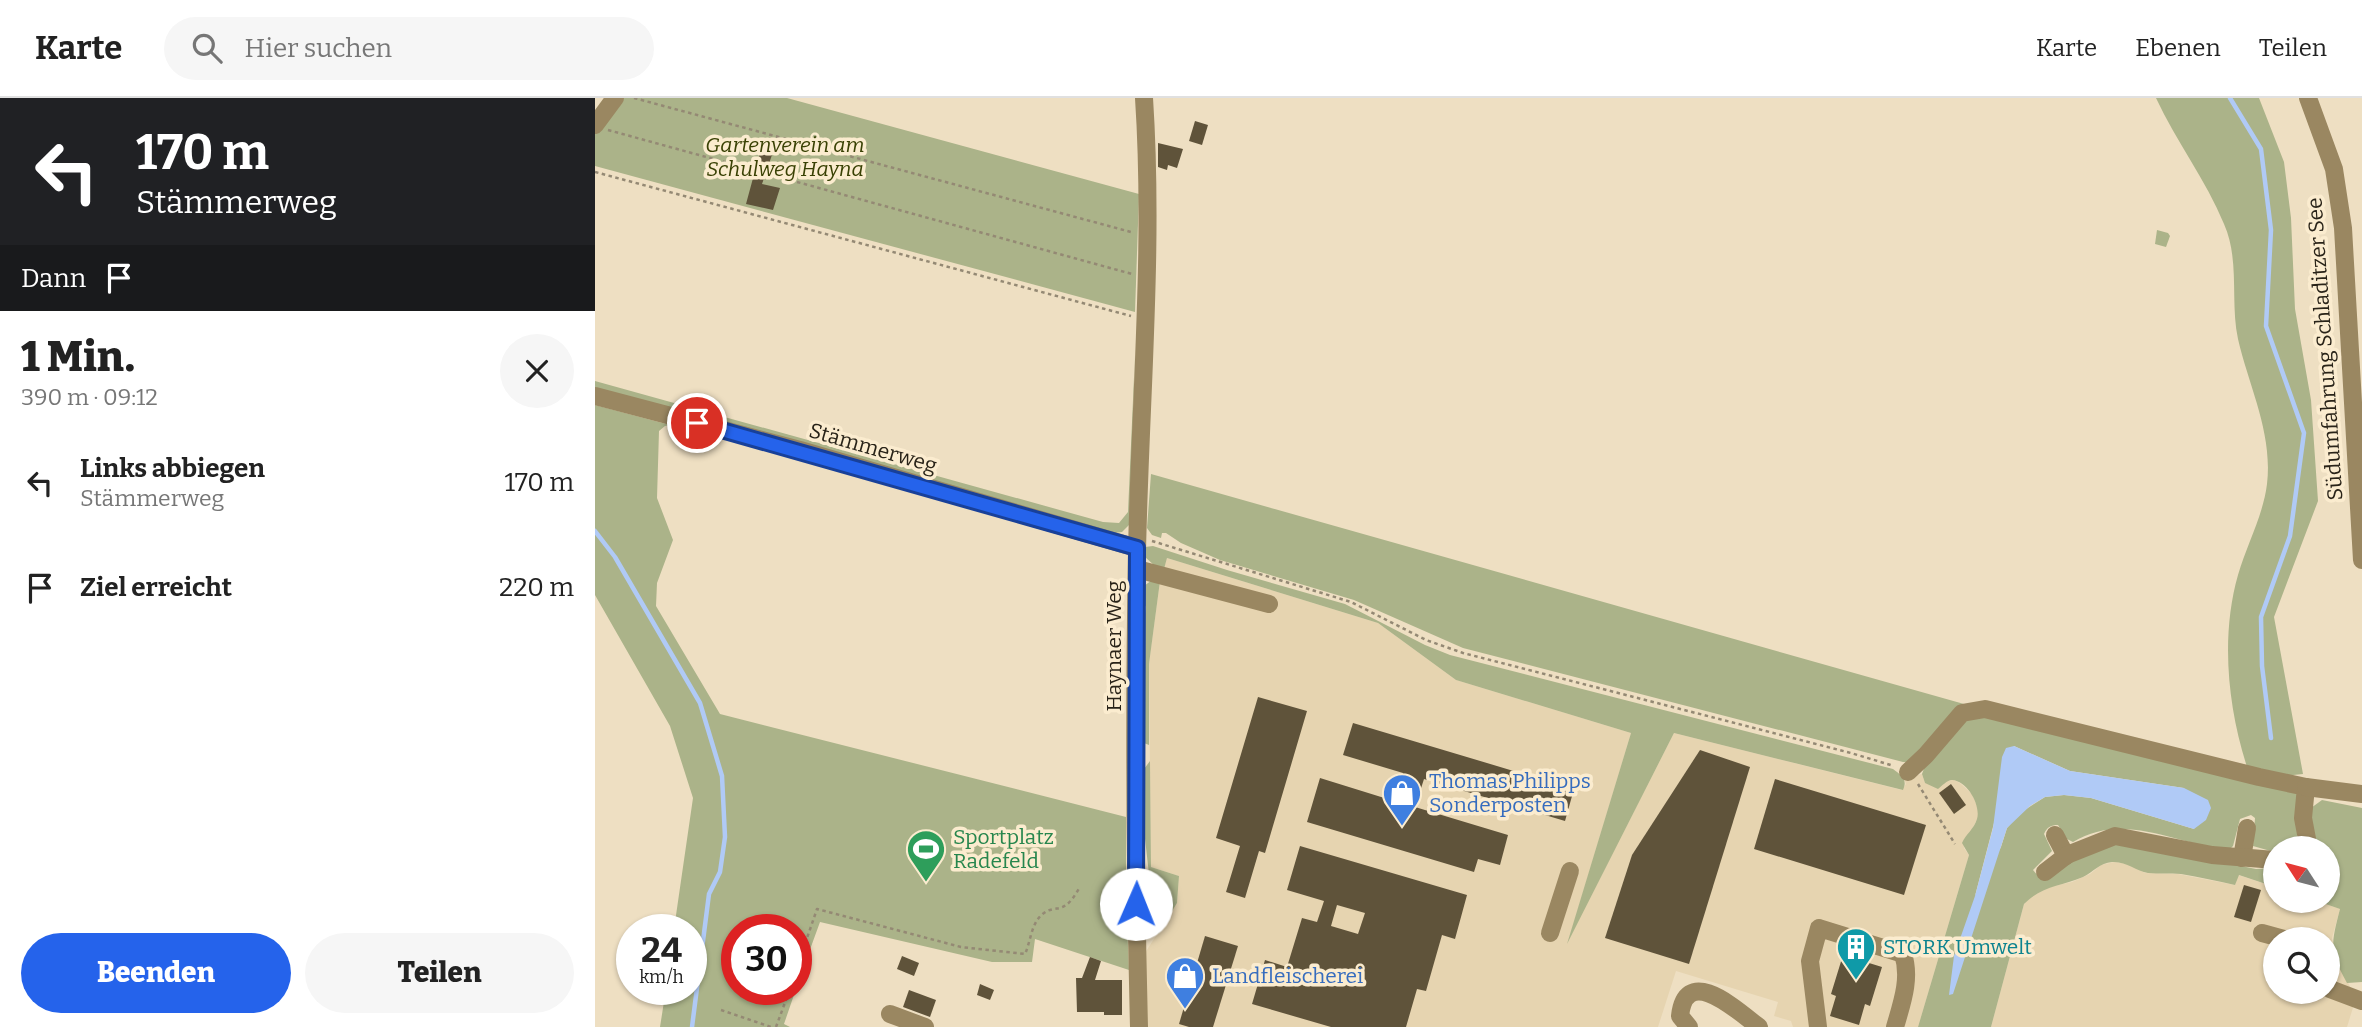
<!DOCTYPE html>
<html lang="de">
<meta charset="utf-8">
<style>
body{margin:0;font-family:Bitter,serif;background:#f6f6f6;color:#222;height:100vh;display:flex;flex-direction:column;font-size:26px;white-space:nowrap}
*{box-sizing:border-box;margin:0}
p{font-size:23px;color:#767676}
.icon{flex:none;width:38px;height:38px;fill:none;stroke:currentColor;stroke-width:2;stroke-linecap:round;stroke-linejoin:round}
.map{position:relative;flex:1;overflow:hidden}
.side{display:flex;flex-direction:column;background:#fff;width:595px}
.side>*{flex:none}
.hud{background:#202124;color:#fff;overflow:hidden}
.needle{width:46px;rotate:306deg}
.tools{position:absolute;left:1668px;top:738px;display:grid;gap:14px}
.tools a{display:grid;place-items:center;width:77px;height:77px;border-radius:50%;background:#fff;box-shadow:0 2px 5px #0004;font-size:35px}
.speed{position:absolute;left:21px;top:816px;display:flex;gap:14px;font-size:35px;font-weight:700;text-align:center}
.speed>*{display:grid;place-content:center;width:91px;height:91px;border-radius:50%;background:#fff;box-shadow:0 2px 5px #0004;line-height:1}
.speed small{font-size:18px;font-weight:400}
.speed .limit{border:10px solid #d22;background:#fff;color:#111}
.pin{position:absolute;display:grid;place-items:center;width:60px;height:60px;color:#fff;margin:-30px;border:4px solid #fff;border-radius:50%;box-shadow:0 2px 7px #0007}
.me{position:absolute;width:77px;margin:-38px;rotate:1deg;stroke-linejoin:round;filter:drop-shadow(0 0 5px #0008)}
.turn{display:flex;align-items:center;gap:24px;height:147px;padding:0 21px;font-size:32px}
.turn .icon{width:91px;height:91px;stroke-width:2.5}
.turn b{display:block;font-size:49px;line-height:60px}
.then{display:flex;align-items:center;height:66px;padding:0 21px;background:#0003;gap:14px;font-size:26px}
.round{display:grid;place-items:center;flex:none;width:74px;height:74px;border-radius:37px;background:#f6f6f6}
.headline{display:flex;align-items:center;justify-content:space-between;height:119px;padding:0 21px}
h1{font-size:42px;font-weight:800;line-height:52px}
.button{display:flex;gap:14px;margin-top:auto;padding:14px 21px}
.button a{flex:1;height:80px;border-radius:42px;background:#2563eb;color:#fff;font-size:28px;font-weight:800;line-height:80px;text-align:center}
.button a+a{background:#f6f6f6;color:#222}
ul{padding:0;list-style:none}
li{display:flex;align-items:center;gap:21px;height:105px;padding:0 21px}
li div{flex:1}
li b{display:block;font-size:26px}
li em{font-style:normal}
header{display:flex;align-items:center;gap:42px;box-sizing:border-box;height:98px;padding:0 35px;background:#fff;border-bottom:2px solid #e0e0e0}
header strong{font-size:33px}
nav{display:flex;gap:38px;margin-inline-start:auto;font-size:24px}
.search{width:490px;height:63px;background:#f6f6f6;display:flex;align-items:center;gap:18px;box-sizing:border-box;padding:0 24px;border-radius:38px;color:#767676;font-size:26px}
main{display:flex;flex:1;min-height:0}
.map>svg:first-child{display:block}
</style>
<header>
<strong>Karte</strong>
<div class="search"><svg class="icon" aria-label="search" viewBox="0 0 24 24"><circle cx="10" cy="10" r="6"/><path d="M15 15l6 6"/></svg>Hier suchen</div>
<nav><a>Karte</a><a>Ebenen</a><a>Teilen</a></nav>
</header>
<main>
<section class="side">
<div class="hud">
<div class="turn"><svg class="icon" aria-label="left" viewBox="0 0 24 24"><path d="M17 20v-9H6M10 6l-5 5 5 5"/></svg><div><b>170 m</b>Stämmerweg</div></div>
<div class="then">Dann<svg class="icon" aria-label="arrive" viewBox="0 0 24 24"><path d="M6 21V4h12l-3 4 3 4H6"/></svg></div>
</div>
<div class="headline"><div><h1>1 Min.</h1><p>390 m · 09:12</p></div><a class="round"><svg class="icon" aria-label="close" viewBox="0 0 24 24"><path d="M6 6l12 12M18 6L6 18"/></svg></a></div>
<ul>
<li><svg class="icon" aria-label="left" viewBox="0 0 24 24"><path d="M17 20v-9H6M10 6l-5 5 5 5"/></svg><div><b>Links abbiegen</b><p>Stämmerweg</p></div><em>170 m</em></li>
<li><svg class="icon" aria-label="arrive" viewBox="0 0 24 24"><path d="M6 21V4h12l-3 4 3 4H6"/></svg><div><b>Ziel erreicht</b></div><em>220 m</em></li>
</ul>
<div class="button"><a>Beenden</a><a>Teilen</a></div>
</section>
<div class="map">
<svg width="1767" height="929" viewBox="0 0 1767 929">
<rect width="100%" height="100%" fill="#eedfc2"/>
<g fill="#e6d4b0" fill-rule="evenodd">
<path d="M572,460l211,65 78,57 175,53 -62,206 105,-206 228,57 4,-6 -2,-6 18,-4 3,9 29,-3 6,3 12,11 6,14v10l-6,11 -7,9 -1,10 5,7 -51,172h-125l-2,-6 -17,-5 4,-14 -102,-31 -18,56h-512l-1,-74 32,-50 2,-27 -28,-9 -2,-203 11,-83z"/>
<path d="M1519,764l14,2 17,9 33,1 57,11 3,-10 37,12v14h42l23,8 -8,29 2,18 22,42 -9,29h-356l33,-123 11,-11 14,-6 23,-5 18,-8 11,-9zM1680,842h52v52h-52z"/>
</g>
<g fill="#abb389" fill-rule="evenodd">
<path d="M27,0h165l352,96 -4,118 -540,-146v-33z"/>
<path d="M1561,0h103l25,64 7,56 4,91 16,91 7,101 -44,116 29,157 -30,3 -24,-4c-21,-62 -29,-135 -11,-198 9,-31 25,-59 29,-91 6,-51 -18,-97 -29,-145 -8,-38 2,-79 -14,-115 -18,-44 -48,-83 -68,-126z"/>
<path d="M1562,132l11,3 2,3 -4,11 -11,-3z"/>
<path d="M540,257l-5,169 -8,8 -8,1 -519,-145v-7l508,141 16,1 9,-11z"/>
<path d="M0,307l75,20 -5,1 -6,5 -2,67 16,42 -16,43 -1,23 64,108 406,103v82l3,71 -94,-31 -3,23h-40l-172,-40 -24,66v-59h-59v60h59l-12,35 6,3h-130l6,-38h25v-60h-17l19,-131 -23,-72 -75,-131z"/>
<path d="M556,376l813,230 -54,58h-7l-440,-114 -109,-48 -134,-40 -39,-17 -15,-10h-4l-1,5 -9,-3 -5,-7z"/>
<path d="M558,448l74,24 118,34 80,41 25,10 443,114c8,6 15,10 10,21l-229,-57 -107,211 64,-211 -175,-53 -78,-57 -211,-65 -3,11 -9,-3 -10,-9v-10z"/>
<path d="M557,482l8,1 -11,83v81l-5,-2 -1,-116 3,-20 -3,-5 1,-16z"/>
<path d="M1381,615l319,79 4,5 -2,41 -11,11h-11l-1,3 -21,-6 2,-28 -4,-3 -11,4 -7,27 -4,4c-54,-6 -105,-39 -156,-8l-6,-3 -9,-14c-7,0 -11,2 -14,9l8,17 -19,19 6,7 71,-33 17,-1 129,26 19,-1v19l-36,-12 -4,10c-18,-4 -35,-8 -54,-11 -11,-1 -22,0 -33,-1 -12,-2 -22,-12 -36,-11 -12,1 -19,10 -29,15 -23,10 -40,8 -59,27l-33,123h-73l51,-172 -7,-12c4,-9 12,-14 15,-24 4,-13 -9,-38 -25,-39 -5,0 -10,6 -14,9l-13,-6 -3,-9c8,-25 31,-48 54,-61zM1419,648l56,25 114,17 10,41 -103,-31 -27,-3 -19,2 -25,16 -13,15 -6,19 -26,49z"/>
<path d="M555,663l1,106 28,9 -2,27 -19,31c-4,-26 22,-37 -9,-60l-5,-44v-61z"/>
<path d="M1727,702l40,8v174l-15,1c-18,-33 -16,-39 -7,-74l-23,-8h10v-52h-13l-3,-41z"/>
</g>
<path fill="#b0caf6" d="M1419,648l56,25 114,17 24,12 3,8 -5,12 -12,9 -103,-31 -27,-3 -19,2 -15,9 -23,22 -54,166 -4,1 5,-39 21,-60 18,-68 9,-71 4,-9z"/>
<g fill="none" stroke-linecap="round" stroke-linejoin="round">
<g stroke="#b0caf6" stroke-width="4.5">
<path d="M1635,0l31,51 10,81 -5,96 38,107 -14,103 -29,81 1,49 9,72"/>
<path d="M0,433l20,26 85,146 22,73 3,61 -5,35 -11,22 -17,133"/>
</g>
</g>
<g fill="#5f533a" fill-rule="evenodd">
<path d="M600,23l13,4 -6,20 -13,-4z"/>
<path d="M563,45l25,6 -6,19 -9,-3 -1,5 -9,-3z"/>
<path d="M167,47l12,4 -12,35 18,4 -7,22 -27,-6z"/>
<path d="M663,599l49,14 -42,142 -6,-2 -14,47 -19,-6 14,-46 -24,-8z"/>
<path d="M758,625l221,66 -9,32 -141,-42 -9,28 93,28 -8,30 -22,-6 -4,13 -167,-50 13,-44 74,23 9,-28 -60,-18z"/>
<path d="M1105,652l50,17 -61,197 -84,-26 27,-83z"/>
<path d="M1180,681l151,46 -22,70 -150,-46z"/>
<path d="M1356,686l15,21 -12,9 -15,-21z"/>
<path d="M705,748l167,49 -12,44 -13,-4 -16,56 -9,-2 -11,38h-75l-79,-23 13,-44 22,7 15,-49 15,4 7,-21 -37,-11zM742,807l28,8 -7,21 -27,-8z"/>
<path d="M1649,787l17,5 -10,32 -17,-5z"/>
<path d="M610,838l33,10 -25,81h-24l-10,-3z"/>
<path d="M1248,857l39,12 -12,39 -5,-2 -6,21 -29,-9 6,-20 -5,-2z"/>
<path d="M307,858l17,7 -5,13 -17,-7z"/>
<path d="M495,859l11,4 -6,19h27v35h-18v-3h-27l-1,-34h6z"/>
<path d="M385,886l14,6 -4,10 -13,-5z"/>
<path d="M314,892l27,10 -6,17 -27,-10z"/>
</g>
<g fill="none" stroke-linecap="round" stroke-linejoin="round">
<g stroke="#948974" stroke-width="2.5" stroke-dasharray="3.5 3.5" stroke-linecap="butt">
<path d="M39,0l497,134"/>
<path d="M13,32l524,144"/>
<path d="M0,74l536,144"/>
<path d="M557,443l199,61 75,38 37,13 388,100 43,13"/>
<path d="M1323,686l37,60"/>
<path d="M201,872l21,-61 144,38 64,7c6,-13 6,-32 19,-41 5,-4 11,-4 16,-5 10,-3 15,-13 20,-21"/>
<path d="M126,912l50,17"/>
<path d="M181,929l14,-38"/>
</g>
<g stroke="#9a8761" stroke-width="18">
<path d="M1713,0l26,71 9,59 19,332"/>
<path d="M0,27l20,-27"/>
<path d="M0,298l205,54 337,98"/>
<path d="M542,471l132,35"/>
<path d="M1313,674l18,-17 36,-42 23,-4 274,68 47,10 -3,31 4,21 -1,10"/>
<path d="M1711,689l56,7"/>
<path d="M1460,737l11,21"/>
<path d="M1647,760l5,-30"/>
<path d="M1450,774l22,-17 48,-19 97,19 63,5"/>
<path d="M955,835l20,-62"/>
<path d="M1667,835l26,7"/>
<path d="M1732,887l3,4 32,12"/>
<path d="M295,916l35,13"/>
<path d="M544,929c-4,-158 -5,-317 -2,-475 3,-151 17,-303 7,-454"/>
<path d="M1094,929l-9,-11c6,-54 59,-4 79,11"/>
<path d="M1223,929l-8,-66 9,-33 84,26c8,24 -1,49 -8,73"/>
</g>
</g>
<g fill="none" stroke-linecap="round" stroke-linejoin="round">
<g stroke="#184099" stroke-width="18">
<path id="route" d="M102,325l440,125 -1,356"/>
</g>
<use href="#route" stroke="#2563eb" stroke-width="12"/>
</g>
<defs>
<g id="shop-pin" transform="scale(2.0125)"><path d="M0 17L-7.5 6A9.5 9.5 0 1 1 7.5 6Z" fill="#3f7fe0" stroke="#fbeccf"/><path d="M-5-2.5h2.3a2.7 3.5 0 0 1 5.4 0H5L5.5 6h-11ZM-1.5-2.5h3a1.5 2.3 0 0 0-3 0Z" fill="#fff"/></g>
<g id="stadium-pin" transform="scale(2.0125)"><path d="M0 17L-7.5 6A9.5 9.5 0 1 1 7.5 6Z" fill="#2e9e5b" stroke="#fbeccf"/><path d="M0-5a6.5 5 0 1 0 0 10a6.5 5 0 1 0 0-10ZM-3.5-1.8h7v3.6h-7Z" fill="#fff"/></g>
<g id="building-pin" transform="scale(2.0125)"><path d="M0 17L-7.5 6A9.5 9.5 0 1 1 7.5 6Z" fill="#0f9aa8" stroke="#fbeccf"/><path d="M-4-6H4V6H1V3H-1V6H-4ZM-2.5-4.3h1.7v1.8h-1.7ZM.8-4.3h1.7v1.8H.8ZM-2.5-1h1.7V.8h-1.7ZM.8-1h1.7V.8H.8Z" fill="#fff"/></g>
</defs>
<g fill-rule="evenodd">
<use href="#shop-pin" x="807" y="695"/>
<use href="#stadium-pin" x="331" y="751"/>
<use href="#building-pin" x="1261" y="849"/>
<use href="#shop-pin" x="590" y="878"/>
</g>
<g text-anchor="middle" dominant-baseline="central" stroke-width="7" stroke-linejoin="round" paint-order="stroke">
<g font-size="21" font-style="italic" fill="#394104" stroke="#fbeccf">
<text x="190" y="47">Gartenverein am<tspan x="190" dy="24">Schulweg Hayna</tspan></text>
</g>
<g font-size="21" fill="#292318" stroke="#fbeccf">
<text transform="translate(1730 251) rotate(-94)">Südumfahrung Schladitzer See</text>
<text transform="translate(278 350) rotate(16)">Stämmerweg</text>
<text transform="translate(519 548) rotate(-90)">Haynaer Weg</text>
</g>
<g font-size="21" fill="#366cbe" stroke="#fbeccf" text-anchor="start">
<text x="834" y="683">Thomas Philipps<tspan x="834" dy="24">Sonderposten</tspan></text>
<text x="617" y="878">Landfleischerei</text>
</g>
<g font-size="21" fill="#27864d" stroke="#fbeccf" text-anchor="start">
<text x="358" y="739">Sportplatz<tspan x="358" dy="24">Radefeld</tspan></text>
</g>
<g font-size="21" fill="#0d838f" stroke="#fbeccf" text-anchor="start">
<text x="1288" y="849">STORK Umwelt</text>
</g>
</g>
</svg>
<div class="tools">
<a><svg class="needle" viewBox="-14 -14 28 28"><path d="M0-13l5 13h-10z" fill="#e53935"/><path d="M0 13l5-13h-10z" fill="#767676"/></svg></a>
<a><svg class="icon" aria-label="search" viewBox="0 0 24 24"><circle cx="10" cy="10" r="6"/><path d="M15 15l6 6"/></svg></a>
</div>
<div class="speed"><div>24<small>km/h</small></div><div class="limit">30</div></div>
<div class="pin" style="left:102px;top:325px;background:#d93025"><svg class="icon" aria-label="arrive" viewBox="0 0 24 24"><path d="M6 21V4h12l-3 4 3 4H6"/></svg></div>
<svg class="me" style="left:541px;top:806px" viewBox="-20 -20 40 40"><circle r="19" fill="#fff"/><path d="M0-13L10 11 0 6-10 11z" fill="#2563eb"/></svg>
</div>
</main>
